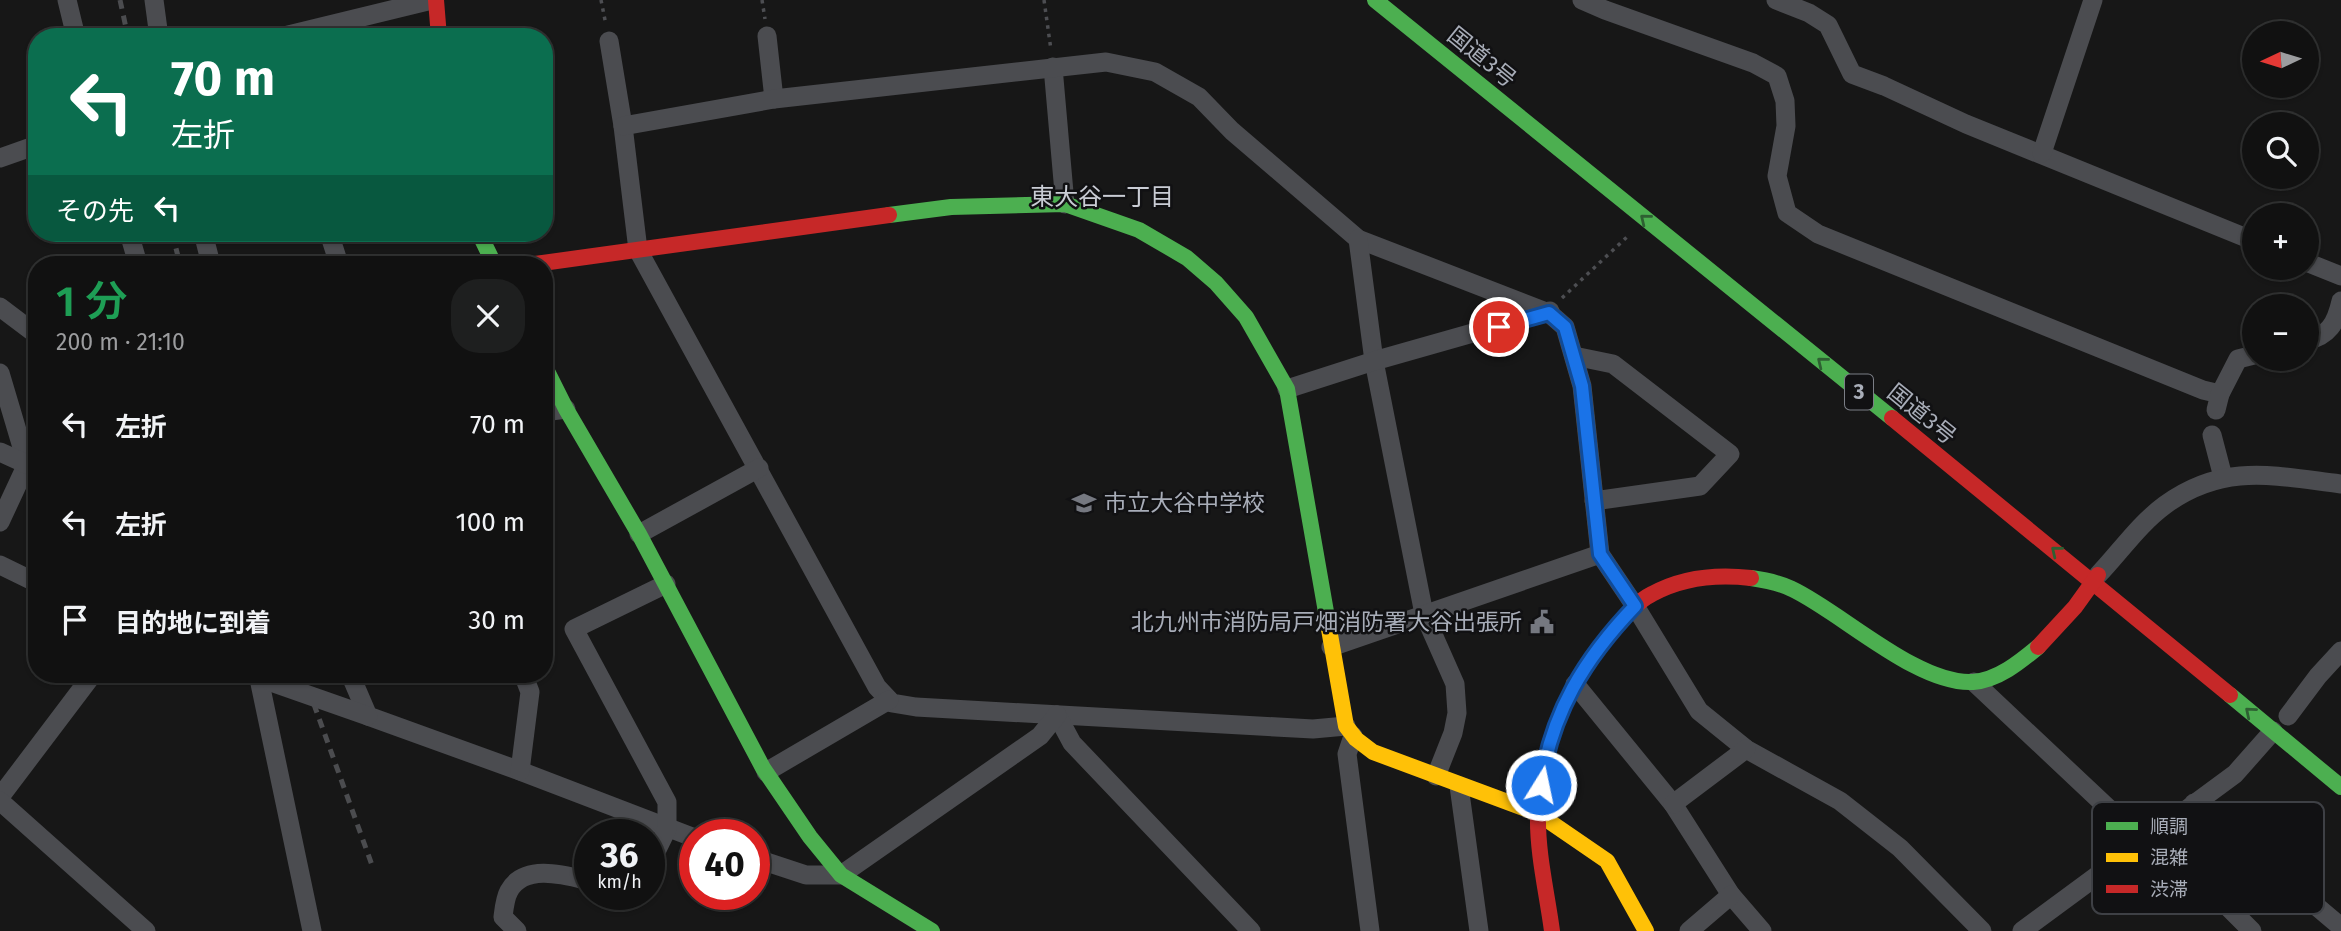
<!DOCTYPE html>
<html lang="ja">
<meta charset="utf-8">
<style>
body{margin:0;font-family:"Fira Sans","Noto Sans JP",sans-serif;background:#1e1f1f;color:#f1f3f6;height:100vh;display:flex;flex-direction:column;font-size:26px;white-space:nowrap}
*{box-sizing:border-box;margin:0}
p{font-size:23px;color:#9c9d9f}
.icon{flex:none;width:38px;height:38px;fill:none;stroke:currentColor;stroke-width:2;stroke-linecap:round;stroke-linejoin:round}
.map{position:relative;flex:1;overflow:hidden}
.panel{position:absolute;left:28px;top:256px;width:525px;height:427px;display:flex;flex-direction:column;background:#111;border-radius:28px;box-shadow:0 2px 5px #0004,0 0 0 2px #303131}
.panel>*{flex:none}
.hud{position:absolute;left:28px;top:28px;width:525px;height:214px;border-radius:28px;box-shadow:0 2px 5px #0004,0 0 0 2px #303131;background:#0b6e4f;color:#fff;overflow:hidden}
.needle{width:46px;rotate:266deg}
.fabs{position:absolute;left:2242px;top:21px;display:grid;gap:14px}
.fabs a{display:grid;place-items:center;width:77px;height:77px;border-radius:50%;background:#111;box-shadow:0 2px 5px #0004,0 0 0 2px #303131;font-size:35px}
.speed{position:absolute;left:574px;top:819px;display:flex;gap:14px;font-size:35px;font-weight:700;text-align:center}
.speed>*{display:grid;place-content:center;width:91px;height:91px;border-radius:50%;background:#111;box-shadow:0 2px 5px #0004,0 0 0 2px #303131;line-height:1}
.speed small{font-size:18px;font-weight:400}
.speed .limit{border:10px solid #d22;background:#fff;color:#111}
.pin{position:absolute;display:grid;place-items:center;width:60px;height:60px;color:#fff;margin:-30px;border:4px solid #fff;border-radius:50%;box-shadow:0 2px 7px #0007}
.me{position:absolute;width:77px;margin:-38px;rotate:10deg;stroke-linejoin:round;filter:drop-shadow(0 0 5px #0008)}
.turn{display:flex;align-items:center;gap:24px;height:147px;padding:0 28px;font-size:32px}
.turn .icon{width:91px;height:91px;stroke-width:2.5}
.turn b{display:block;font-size:49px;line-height:60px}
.then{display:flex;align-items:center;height:66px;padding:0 28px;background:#0003;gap:14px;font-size:26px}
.round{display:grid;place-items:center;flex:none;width:74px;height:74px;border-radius:28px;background:#1e1f1f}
.headline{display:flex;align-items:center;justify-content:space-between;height:119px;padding:0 28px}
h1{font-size:42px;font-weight:600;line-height:52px;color:#1e9e55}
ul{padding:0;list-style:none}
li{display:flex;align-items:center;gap:21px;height:98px;padding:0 28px}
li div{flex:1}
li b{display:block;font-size:26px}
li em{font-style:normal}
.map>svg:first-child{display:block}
</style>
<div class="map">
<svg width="2341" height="931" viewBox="0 0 2341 931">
<rect width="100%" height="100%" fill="#171717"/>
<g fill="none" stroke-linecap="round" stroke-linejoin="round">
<g stroke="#4d4e52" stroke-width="3.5" stroke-dasharray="3.5 5" stroke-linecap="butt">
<path d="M601,0l5,25"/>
<path d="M762,0l3,19"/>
<path d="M1044,0l7,50"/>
<path d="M1562,298l66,-62"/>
</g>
<g stroke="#4b4c50" stroke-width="19">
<path d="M67,0l9,37"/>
<path d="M154,0l5,37"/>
<path d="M1582,0l23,10 148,53 24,13 8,25 1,25 -9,50 10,37 31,21 385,156 17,4"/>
<path d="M1776,0l33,13 19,12 24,49 32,12 82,38 288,117"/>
<path d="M767,36l7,63"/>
<path d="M280,37l152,-37"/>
<path d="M609,41l14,85 15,124 239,437 15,16 24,4 397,22 33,-3"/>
<path d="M1053,67l12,137"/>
<path d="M623,126l151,-27 332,-37 49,10 44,25 33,34 126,108 191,74 16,14 17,59 18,168 35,52 64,105 47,38 94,52 60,47 82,83"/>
<path d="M2042,153l51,-153"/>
<path d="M0,158l37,-13"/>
<path d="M129,233l9,31"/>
<path d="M203,233l8,31"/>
<path d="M329,233l10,31"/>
<path d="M1358,239l16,122 50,253 31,70 2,29 -4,20 -17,43"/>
<path d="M2306,262l35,14"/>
<path d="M0,307l37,28"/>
<path d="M2306,341c23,-5 30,-18 35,-40"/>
<path d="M1574,356l39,8 117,90 -30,32 -106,15"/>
<path d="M0,373l27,91 -27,58"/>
<path d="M1287,389l87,-28 176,-50"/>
<path d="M2216,410l4,-16 18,-35 16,-4"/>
<path d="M544,412l22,-3"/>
<path d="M2212,435l11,42"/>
<path d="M0,452l33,15"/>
<path d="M639,534l120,-66"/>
<path d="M0,565l37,18"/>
<path d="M2098,575c22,-23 41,-51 67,-70 59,-43 110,-29 176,-21"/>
<path d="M1331,647l269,-93"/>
<path d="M258,674l54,257"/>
<path d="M350,674l18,42 152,55 175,67"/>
<path d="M1974,682l168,158 85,66 25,25"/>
<path d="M1575,684l98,120 58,91 31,36"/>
<path d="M1057,715l15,28 179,188"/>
<path d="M2288,716l30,-40 23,-25"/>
<path d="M1353,736l-6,18 23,177"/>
<path d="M520,771l10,-79 -7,-18"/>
<path d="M766,772l123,-72"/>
<path d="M1459,786l20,145"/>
<path d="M0,797l93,-123"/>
<path d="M0,801l146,130"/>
<path d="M2194,803l147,124"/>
<path d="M1673,804l73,-55"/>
<path d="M754,858l52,17h35l199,-139 17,-21"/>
<path d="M649,866l18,-37v-27l-93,-173 92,-45"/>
<path d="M517,931l-14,-14c1,-8 2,-19 6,-26 15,-28 56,-16 81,-10"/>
<path d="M1689,931l42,-36"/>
<path d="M2022,931l213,-157 38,-43"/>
</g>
<g stroke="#4caf50" stroke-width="16">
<path d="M1375,0l517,418"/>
<path d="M889,215l62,-8 114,-3 74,26 48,28 29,25 30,34 41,72 42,240"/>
<path d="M479,233l15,31"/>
<path d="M544,365l22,44 73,125 124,234 47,69 31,38 91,56"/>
<path d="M1751,578c14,2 29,5 41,11 49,23 125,96 181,93 25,-2 47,-20 65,-35"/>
<path d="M2230,695l111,92"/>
</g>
<path stroke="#ffc107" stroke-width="16" d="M1329,629l17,97 10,13 17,13 164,61 70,48 39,70"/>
<g stroke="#c62828" stroke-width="16">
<path d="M436,0l3,37"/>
<path d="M535,264l354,-49"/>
<path d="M1892,418l338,277"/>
<path d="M2038,647l37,-40 23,-32"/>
<path d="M1552,931c-5,-38 -15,-78 -14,-117 1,-69 34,-137 79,-188 10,-12 21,-25 35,-32 31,-17 65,-20 99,-16"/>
</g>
<g stroke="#4b4c4f" stroke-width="5" stroke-dasharray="9 7" stroke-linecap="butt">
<path d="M120,0l8,37"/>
<path d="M172,233l8,31"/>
<path d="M303,674l69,191"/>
</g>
<path stroke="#4b4c50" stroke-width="19" d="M271,682l97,34"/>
</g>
<defs><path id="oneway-chevron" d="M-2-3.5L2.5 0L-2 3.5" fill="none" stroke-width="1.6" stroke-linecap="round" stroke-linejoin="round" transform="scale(1.75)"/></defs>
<g stroke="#2e6032">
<use href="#oneway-chevron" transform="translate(1645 219) rotate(-141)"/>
<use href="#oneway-chevron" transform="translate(1822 362) rotate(-141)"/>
<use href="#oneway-chevron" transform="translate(2056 551) rotate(-141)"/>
<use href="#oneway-chevron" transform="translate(2250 712) rotate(-140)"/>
</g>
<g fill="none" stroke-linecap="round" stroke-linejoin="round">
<g stroke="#114b97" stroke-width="18">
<path id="route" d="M1499,327l50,-14 16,14 17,59 18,168 35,52c-50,52 -84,107 -94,179"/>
</g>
<use href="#route" stroke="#1a73e8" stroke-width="12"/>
</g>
<defs>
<g id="school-bare" transform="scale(1.89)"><path d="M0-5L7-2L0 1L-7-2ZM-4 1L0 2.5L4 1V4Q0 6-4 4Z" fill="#757880" stroke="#111113" stroke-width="2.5" paint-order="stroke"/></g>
<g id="civic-bare" transform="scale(1.89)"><path d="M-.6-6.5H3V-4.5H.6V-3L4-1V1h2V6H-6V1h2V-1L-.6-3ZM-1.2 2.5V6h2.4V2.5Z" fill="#757880" stroke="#111113" stroke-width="2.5" paint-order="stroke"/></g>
</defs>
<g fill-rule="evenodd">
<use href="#school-bare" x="1084" y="503"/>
<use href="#civic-bare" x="1542" y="622"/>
</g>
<g text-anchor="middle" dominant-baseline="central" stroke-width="5" stroke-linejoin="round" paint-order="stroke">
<rect fill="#111113" stroke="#7b7e86" stroke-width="2" x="1845" y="374.5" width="28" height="35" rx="5"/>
<g font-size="21" font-weight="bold" fill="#a8adb8">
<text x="1859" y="392">3</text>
</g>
<g font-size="23" fill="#a8adb8" stroke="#111113">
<text transform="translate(1482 57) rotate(39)">国道3号</text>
<text transform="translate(1922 414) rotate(39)">国道3号</text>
</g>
<g font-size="23" fill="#a8adb8" stroke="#111113" text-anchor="start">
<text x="1104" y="503">市立大谷中学校</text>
<text x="1522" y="622" text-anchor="end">北九州市消防局戸畑消防署大谷出張所</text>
</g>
<g font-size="24" fill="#c9ccd4" stroke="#111113">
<text x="1102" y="197">東大谷一丁目</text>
</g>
</g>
<rect x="2092" y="802" width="232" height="112" rx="10" fill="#111113" stroke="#3e4045" stroke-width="2"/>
<rect x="2106" y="822" width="32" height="8" fill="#4caf50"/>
<rect x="2106" y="853" width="32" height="9" fill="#ffc107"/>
<rect x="2106" y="885" width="32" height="8" fill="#c62828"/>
<g font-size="19" fill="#a8adb8">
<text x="2150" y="833">順調</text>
<text x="2150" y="864">混雑</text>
<text x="2150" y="896">渋滞</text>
</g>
</svg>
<div class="fabs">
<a><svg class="needle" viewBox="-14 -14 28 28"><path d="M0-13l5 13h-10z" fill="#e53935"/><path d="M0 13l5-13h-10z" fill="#9c9d9f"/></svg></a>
<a><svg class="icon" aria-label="search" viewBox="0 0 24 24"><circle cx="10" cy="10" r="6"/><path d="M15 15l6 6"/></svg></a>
<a>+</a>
<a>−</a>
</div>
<div class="speed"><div>36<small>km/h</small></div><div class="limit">40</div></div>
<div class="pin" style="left:1499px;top:327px;background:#d93025"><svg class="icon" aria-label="arrive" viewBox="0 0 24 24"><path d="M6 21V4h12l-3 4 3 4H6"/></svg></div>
<svg class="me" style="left:1541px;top:785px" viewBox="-20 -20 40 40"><circle r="17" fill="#1a73e8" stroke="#fff" stroke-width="3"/><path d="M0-11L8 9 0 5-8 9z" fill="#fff"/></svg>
<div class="hud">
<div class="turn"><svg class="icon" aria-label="left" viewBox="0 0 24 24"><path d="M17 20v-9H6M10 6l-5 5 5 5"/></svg><div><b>70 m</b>左折</div></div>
<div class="then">その先<svg class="icon" aria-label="left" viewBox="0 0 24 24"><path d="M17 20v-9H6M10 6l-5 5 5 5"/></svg></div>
</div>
<section class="panel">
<div class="headline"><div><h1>1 分</h1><p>200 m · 21:10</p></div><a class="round"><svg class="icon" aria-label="close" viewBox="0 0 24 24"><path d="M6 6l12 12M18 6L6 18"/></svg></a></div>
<ul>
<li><svg class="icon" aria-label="left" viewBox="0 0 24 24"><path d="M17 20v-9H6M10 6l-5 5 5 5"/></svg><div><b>左折</b></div><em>70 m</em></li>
<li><svg class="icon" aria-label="left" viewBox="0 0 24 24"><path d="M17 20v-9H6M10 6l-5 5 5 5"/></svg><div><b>左折</b></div><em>100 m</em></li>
<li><svg class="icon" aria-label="arrive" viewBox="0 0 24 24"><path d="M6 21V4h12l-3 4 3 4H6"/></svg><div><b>目的地に到着</b></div><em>30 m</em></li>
</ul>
</section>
</div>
